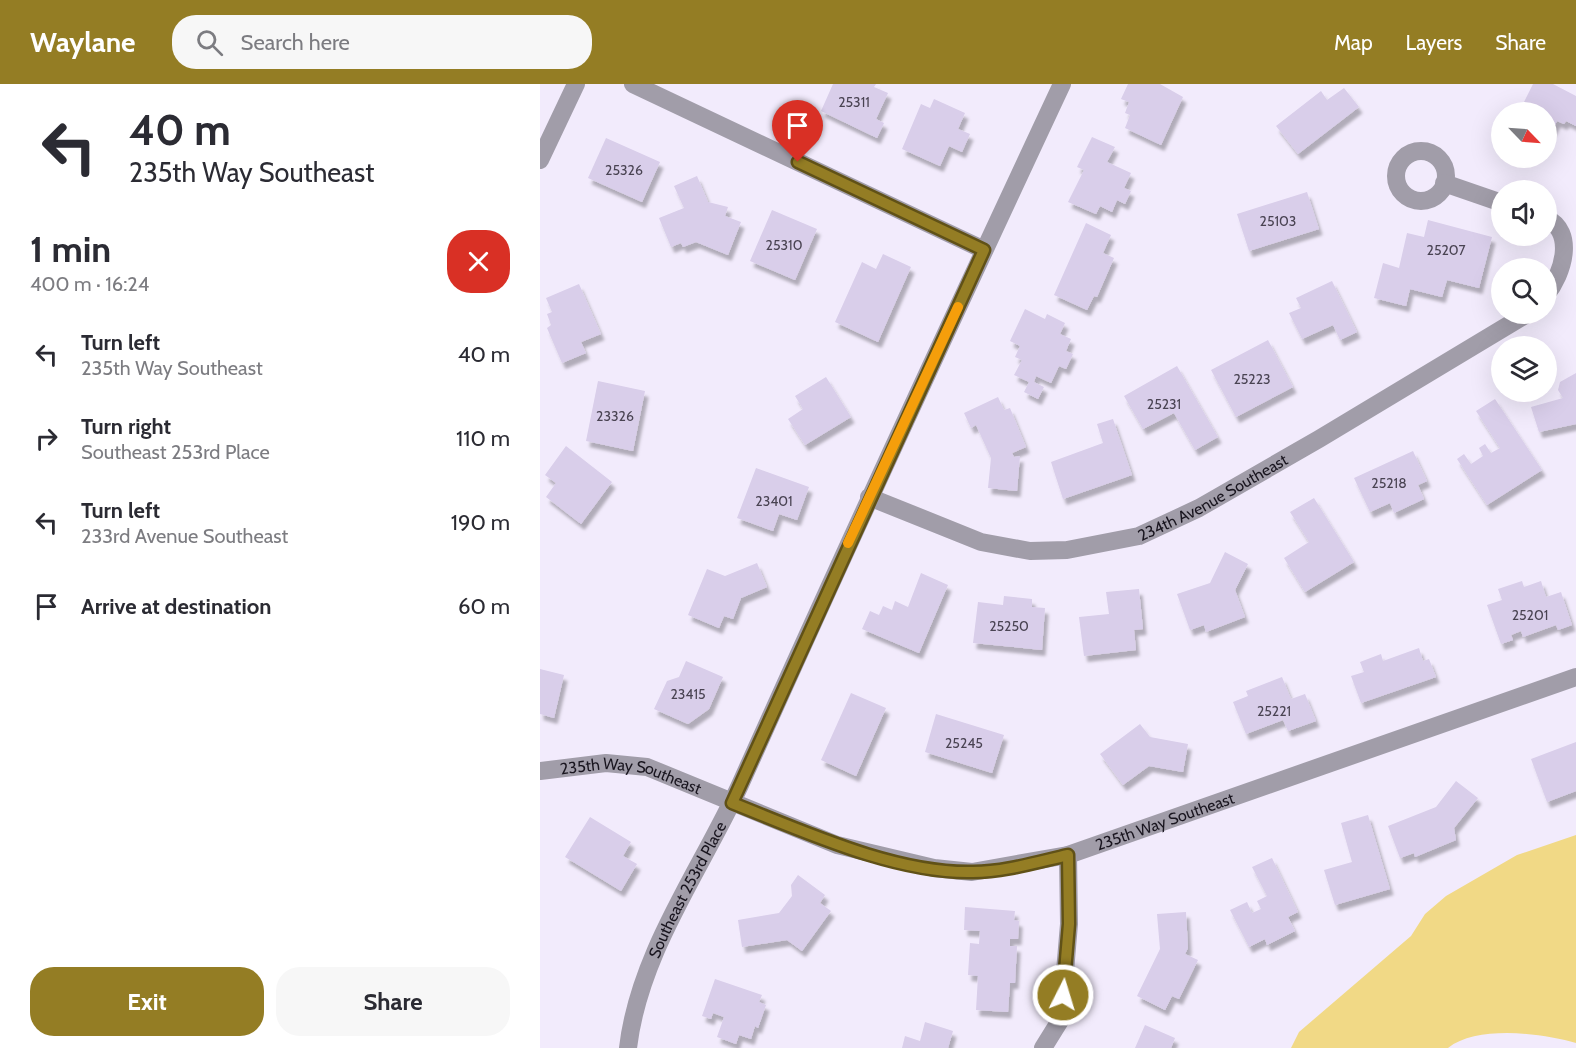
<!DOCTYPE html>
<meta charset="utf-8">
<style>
body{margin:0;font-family:Cabin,sans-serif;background:#f7f7f7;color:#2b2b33;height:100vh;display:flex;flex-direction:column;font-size:22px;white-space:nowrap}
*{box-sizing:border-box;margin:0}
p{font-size:20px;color:#7c7c81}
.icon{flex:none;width:33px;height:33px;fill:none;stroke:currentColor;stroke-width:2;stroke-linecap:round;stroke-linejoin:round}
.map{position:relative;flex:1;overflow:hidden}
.details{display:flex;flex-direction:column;background:#fff;width:540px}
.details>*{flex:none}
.hud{background:#fff;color:#2b2b33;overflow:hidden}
.needle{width:39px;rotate:115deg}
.fabs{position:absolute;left:951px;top:18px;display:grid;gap:12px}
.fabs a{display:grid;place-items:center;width:66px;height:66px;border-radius:50%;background:#fff;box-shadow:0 6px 24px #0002;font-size:30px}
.pin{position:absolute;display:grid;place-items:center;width:51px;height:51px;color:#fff;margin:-62px -26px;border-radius:50% 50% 50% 0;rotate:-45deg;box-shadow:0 0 6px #0007}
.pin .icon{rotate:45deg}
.me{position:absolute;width:66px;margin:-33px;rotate:5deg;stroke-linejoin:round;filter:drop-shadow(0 0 4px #0008)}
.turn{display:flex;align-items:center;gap:21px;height:126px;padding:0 30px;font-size:27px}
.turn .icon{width:78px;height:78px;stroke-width:2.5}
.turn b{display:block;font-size:42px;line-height:51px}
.round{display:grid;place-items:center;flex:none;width:63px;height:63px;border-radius:24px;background:#f7f7f7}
.head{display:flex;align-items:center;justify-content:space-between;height:102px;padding:0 30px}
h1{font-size:36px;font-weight:700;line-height:45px}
.action{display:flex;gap:12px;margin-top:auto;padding:12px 30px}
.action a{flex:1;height:69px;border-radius:24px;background:#947d24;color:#fff;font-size:24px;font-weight:700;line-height:69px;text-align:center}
.action a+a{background:#f7f7f7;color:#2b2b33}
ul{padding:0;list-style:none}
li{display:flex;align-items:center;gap:18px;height:84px;padding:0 30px}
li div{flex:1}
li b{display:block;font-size:22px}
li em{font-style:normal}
header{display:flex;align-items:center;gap:36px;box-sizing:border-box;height:84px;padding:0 30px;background:#947d24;color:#fff}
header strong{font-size:28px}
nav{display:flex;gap:33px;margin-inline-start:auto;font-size:21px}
.search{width:420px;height:54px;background:#f7f7f7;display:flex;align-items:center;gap:15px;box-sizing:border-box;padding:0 21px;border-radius:24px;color:#7c7c81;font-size:22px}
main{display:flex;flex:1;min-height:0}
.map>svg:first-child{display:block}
</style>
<header>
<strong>Waylane</strong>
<div class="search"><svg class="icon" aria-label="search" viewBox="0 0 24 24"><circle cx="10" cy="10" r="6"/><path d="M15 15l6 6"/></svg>Search here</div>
<nav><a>Map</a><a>Layers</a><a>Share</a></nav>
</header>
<main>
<section class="details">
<div class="hud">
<div class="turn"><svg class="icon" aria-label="left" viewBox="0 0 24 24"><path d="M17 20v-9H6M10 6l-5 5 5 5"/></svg><div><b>40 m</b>235th Way Southeast</div></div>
</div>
<div class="head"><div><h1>1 min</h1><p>400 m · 16:24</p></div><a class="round" style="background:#d93025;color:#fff"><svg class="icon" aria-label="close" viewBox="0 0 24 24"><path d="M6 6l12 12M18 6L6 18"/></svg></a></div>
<ul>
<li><svg class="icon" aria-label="left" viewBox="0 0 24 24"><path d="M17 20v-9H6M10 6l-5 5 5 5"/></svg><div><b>Turn left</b><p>235th Way Southeast</p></div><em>40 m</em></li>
<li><svg class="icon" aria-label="right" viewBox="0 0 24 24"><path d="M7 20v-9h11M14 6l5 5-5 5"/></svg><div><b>Turn right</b><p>Southeast 253rd Place</p></div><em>110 m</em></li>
<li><svg class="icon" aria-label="left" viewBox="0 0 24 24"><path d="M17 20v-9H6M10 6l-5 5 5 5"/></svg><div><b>Turn left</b><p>233rd Avenue Southeast</p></div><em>190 m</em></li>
<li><svg class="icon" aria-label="arrive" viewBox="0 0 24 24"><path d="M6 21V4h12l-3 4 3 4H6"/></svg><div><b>Arrive at destination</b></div><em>60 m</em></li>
</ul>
<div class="action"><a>Exit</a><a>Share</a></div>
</section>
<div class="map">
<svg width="1036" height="964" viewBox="0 0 1036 964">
<defs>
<filter id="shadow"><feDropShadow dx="3.5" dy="6" stdDeviation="1.5" flood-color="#0004"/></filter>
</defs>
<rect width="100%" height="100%" fill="#f2ebfc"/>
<path fill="#f1d986" d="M1036,751v208c-34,-10 -99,-18 -128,5h-157l8,-16 112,-96 14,-22 21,-18 71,-41z"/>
<g fill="#d9ceea" filter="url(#shadow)">
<path d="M293,0h43l-2,3 14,6 -12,26 8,4 -7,15 -56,-27z"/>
<path d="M588,0h32l23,13 -22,48 -36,-17 5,-13 -5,-2 4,-11 -8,-3z"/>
<path d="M993,0h20l23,12v30l-10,-5 -2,3 -7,-3 -5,10 -6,-3v-16h-27z"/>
<path d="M804,4l15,19 -61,47 -22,-28 45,-35 6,9z"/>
<path d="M394,15l31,14 -7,16 12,5 -8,18 -13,-6 -9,20 -38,-17 19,-45 9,4z"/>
<path d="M552,53l23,10 -8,15 24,11 -7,15 7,3 -6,13 -8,-4 -5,12 -12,-6 -4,8 -28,-12 16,-32 -7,-3z"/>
<path d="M66,54l54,24 -18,40 -54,-24z"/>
<path d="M157,92l11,26 20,5 -3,9 16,6 -13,33 -32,-13 -13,5 -2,-4 -10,4 -12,-29 25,-10 -10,-22z"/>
<path d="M767,108l12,37 -70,22 -12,-37z"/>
<path d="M232,126l45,19 -22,51 -45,-19z"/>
<path d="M888,136l64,17 -13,51 -32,-8 -5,17 -32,-8 -4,17 -32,-8 9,-35 16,5 8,-35 17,4z"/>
<path d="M546,139l25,12 -8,18 11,5 -17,39 -3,-1 -7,14 -33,-15z"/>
<path d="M343,170l28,13 -33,75 -43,-20 27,-60 14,7z"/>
<path d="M792,197l25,51 -17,8 -7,-15 -31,14 -13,-26 12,-5 -5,-10z"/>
<path d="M39,200l22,50 -20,8 5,11 -24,10 -15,-35 4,-3 -4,-11 5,-2 -6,-14z"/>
<path d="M485,225l20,10 2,-5 18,9 -5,11 11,5 -5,12 7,3 -7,15 -7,-3 -8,17 -15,-7 -2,6 10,5 -6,12 -14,-7 5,-10 -15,-7 8,-15 -7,-3 5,-11 -10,-5z"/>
<path d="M728,256l25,47 -57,30 -25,-47z"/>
<path d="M637,282l41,71 -23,13 -21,-37 -31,16 -19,-33z"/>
<path d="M1036,289v51l-37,8 -8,-25 32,-9 -5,-8 2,-8z"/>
<path d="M286,293l25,40 -46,28 -17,-26 15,-10 -8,-13z"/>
<path d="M58,297l47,10 -12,60 -47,-10z"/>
<path d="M458,313l6,13 6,-2 16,39 -14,6 2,4 6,-1 -3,35 -29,-3 3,-30 -15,-33 -5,3 -7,-15z"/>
<path d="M955,315l47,71 -55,35 -30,-46 7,-5 7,10 12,-8 -4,-8 6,-4 6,9 9,-5 -24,-37z"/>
<path d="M573,335l19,56 -69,24 -12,-37 52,-19 -6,-19z"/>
<path d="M26,362l46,36 -31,42 -35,-27 10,-14 -11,-8z"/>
<path d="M873,367l14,30 -9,4 6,14 -30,14 -4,-10 -20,9 -16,-34z"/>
<path d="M216,384l53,19 -12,33 -18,-6 -6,17 -36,-13z"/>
<path d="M774,414l40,64 -49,30 -21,-34 25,-16 -19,-30z"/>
<path d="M685,468l23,12 -13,26 10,27 -39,15 -2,-7 -14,5 -13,-36 33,-11z"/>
<path d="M217,479l10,24 -26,11 -8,21 -9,-3 -5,12 -31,-13 19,-46 18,7z"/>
<path d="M381,489l27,12 -29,68 -57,-24 8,-18 9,4 4,-9 9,4 3,-9 13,6z"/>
<path d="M982,497l2,6 17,-6 5,16 15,-5 11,33 -14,5 -2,-5 -33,12 -2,-6 -10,4 2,5 -12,4 -14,-39 15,-5 -4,-11z"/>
<path d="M599,505l4,40 -9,1 2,20 -52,6 -5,-39 30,-3 -3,-22z"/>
<path d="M464,512l28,3v8l13,1 -3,42 -69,-7 5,-41 25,3z"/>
<path d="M879,564l4,13 6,-2 7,18 -75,26 -10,-27 13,-4 -4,-10 21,-8 2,7z"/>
<path d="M146,577l37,16 -14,32 -21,15 -34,-15 13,-28 12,-4z"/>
<path d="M0,585l24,6 -10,43 -14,-4z"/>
<path d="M742,593l9,22 14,-5 11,27 -28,10 -5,-11 -37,14 -13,-32 15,-6 -2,-5z"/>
<path d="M311,609l35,15 -30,68 -35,-16z"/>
<path d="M396,630l68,21 -12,38 -67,-21z"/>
<path d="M600,640l10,13 38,7 -5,28 -34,-6 -26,19 -23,-31z"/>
<path d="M1036,658v49l-29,11 -16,-43z"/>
<path d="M916,697l22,17 -24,30 2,12 -41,17 -1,-4 -14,5 -12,-32 48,-19z"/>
<path d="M828,731l22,74 -55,16 -11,-35 28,-8 -11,-39z"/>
<path d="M50,733l41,25 -8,14 14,8 -16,27 -56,-34z"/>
<path d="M732,774l26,54 -10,5 7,14 -28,14 -2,-6 -16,8 -19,-37 17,-8 5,11 9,-4 -4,-8 10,-5 -15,-29z"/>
<path d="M258,791l27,20 -5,8 11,8 -29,40 -15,-11 -45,7 -4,-27 41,-7 13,-17 -1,-11z"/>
<path d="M425,823l50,4 -1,9 5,1 -1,18h-8v7h7l-2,37h-5l-2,29 -32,-2 2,-34 -10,-1 2,-32 9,1 1,-13 -16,-1z"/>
<path d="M646,828l2,36 -3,6 13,6 -19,39 -7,-3 -7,14 -28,-14 23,-47 -3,-35z"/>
<path d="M175,895l47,16 -3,7 7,3 -8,23 -3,-2 -4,13 -12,-4 -3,9 -19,-7 7,-20 -11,-4 -2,6 -9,-3z"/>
<path d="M385,938l28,9 -5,17h-46l3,-12 15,5z"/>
<path d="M605,941l30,13 -4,10h-36z"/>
</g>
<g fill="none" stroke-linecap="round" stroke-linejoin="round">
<g stroke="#a19da9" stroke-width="18">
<path d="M93,0l351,166"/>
<circle cx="881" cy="92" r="25"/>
<path d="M0,76l36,-76"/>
<path d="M904,99l58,20"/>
<path d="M1006,134c30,14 17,56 0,77"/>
<path id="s1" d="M329,413l112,45 49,9 37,-1 72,-14 60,-28 120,-69 208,-125"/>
<path id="s2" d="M0,687l66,-8 41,4 190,78 97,23 38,4 96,-17 508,-178"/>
<path id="s3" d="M88,964c11,-95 73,-178 112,-263 105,-235 213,-468 322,-701"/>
<path d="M503,964l18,-29 8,-95 -1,-69"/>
</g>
</g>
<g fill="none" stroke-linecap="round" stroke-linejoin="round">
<g stroke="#605117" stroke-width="15">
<path id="route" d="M258,78l186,88 -252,553c71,28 163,71 241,69 31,0 64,-10 95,-17l1,69 -6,71"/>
</g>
<use href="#route" stroke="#947d24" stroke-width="10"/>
<path stroke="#f59e0b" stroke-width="10" d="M308,459l110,-236"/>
</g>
<g text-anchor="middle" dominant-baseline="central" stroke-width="6" stroke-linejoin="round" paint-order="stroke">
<g font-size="14" fill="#494352">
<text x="314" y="18">25311</text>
<text x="84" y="86">25326</text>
<text x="738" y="137">25103</text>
<text x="244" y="161">25310</text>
<text x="906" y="166">25207</text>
<text x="712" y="295">25223</text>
<text x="624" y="320">25231</text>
<text x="75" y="332">23326</text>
<text x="849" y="399">25218</text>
<text x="234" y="417">23401</text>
<text x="990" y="531">25201</text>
<text x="469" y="542">25250</text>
<text x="148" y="610">23415</text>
<text x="734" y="627">25221</text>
<text x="424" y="659">25245</text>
</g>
<g font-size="16" fill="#19151f" stroke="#fff">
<text stroke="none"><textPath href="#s1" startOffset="364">234th Avenue Southeast</textPath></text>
<text stroke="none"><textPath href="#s2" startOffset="93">235th Way Southeast</textPath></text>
<text stroke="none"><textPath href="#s2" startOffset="651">235th Way Southeast</textPath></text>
<text stroke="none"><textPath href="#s3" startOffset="170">Southeast 253rd Place</textPath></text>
</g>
</g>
</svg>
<div class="fabs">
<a><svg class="needle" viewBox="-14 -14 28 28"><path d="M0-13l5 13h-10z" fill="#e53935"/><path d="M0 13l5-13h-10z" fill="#7c7c81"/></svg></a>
<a><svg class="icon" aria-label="sound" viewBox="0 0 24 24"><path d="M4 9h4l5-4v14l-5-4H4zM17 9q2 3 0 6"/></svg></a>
<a><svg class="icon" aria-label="search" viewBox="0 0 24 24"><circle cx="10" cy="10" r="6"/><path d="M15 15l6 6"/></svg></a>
<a><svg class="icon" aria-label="layers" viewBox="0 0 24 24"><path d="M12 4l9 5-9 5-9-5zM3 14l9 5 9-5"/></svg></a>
</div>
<div class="pin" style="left:258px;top:78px;background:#d93025"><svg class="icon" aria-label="arrive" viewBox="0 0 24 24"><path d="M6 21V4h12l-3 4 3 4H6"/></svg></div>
<svg class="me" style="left:523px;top:911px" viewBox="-20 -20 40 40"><circle r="17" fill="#947d24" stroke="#fff" stroke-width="3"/><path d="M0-11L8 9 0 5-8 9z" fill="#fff"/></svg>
</div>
</main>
